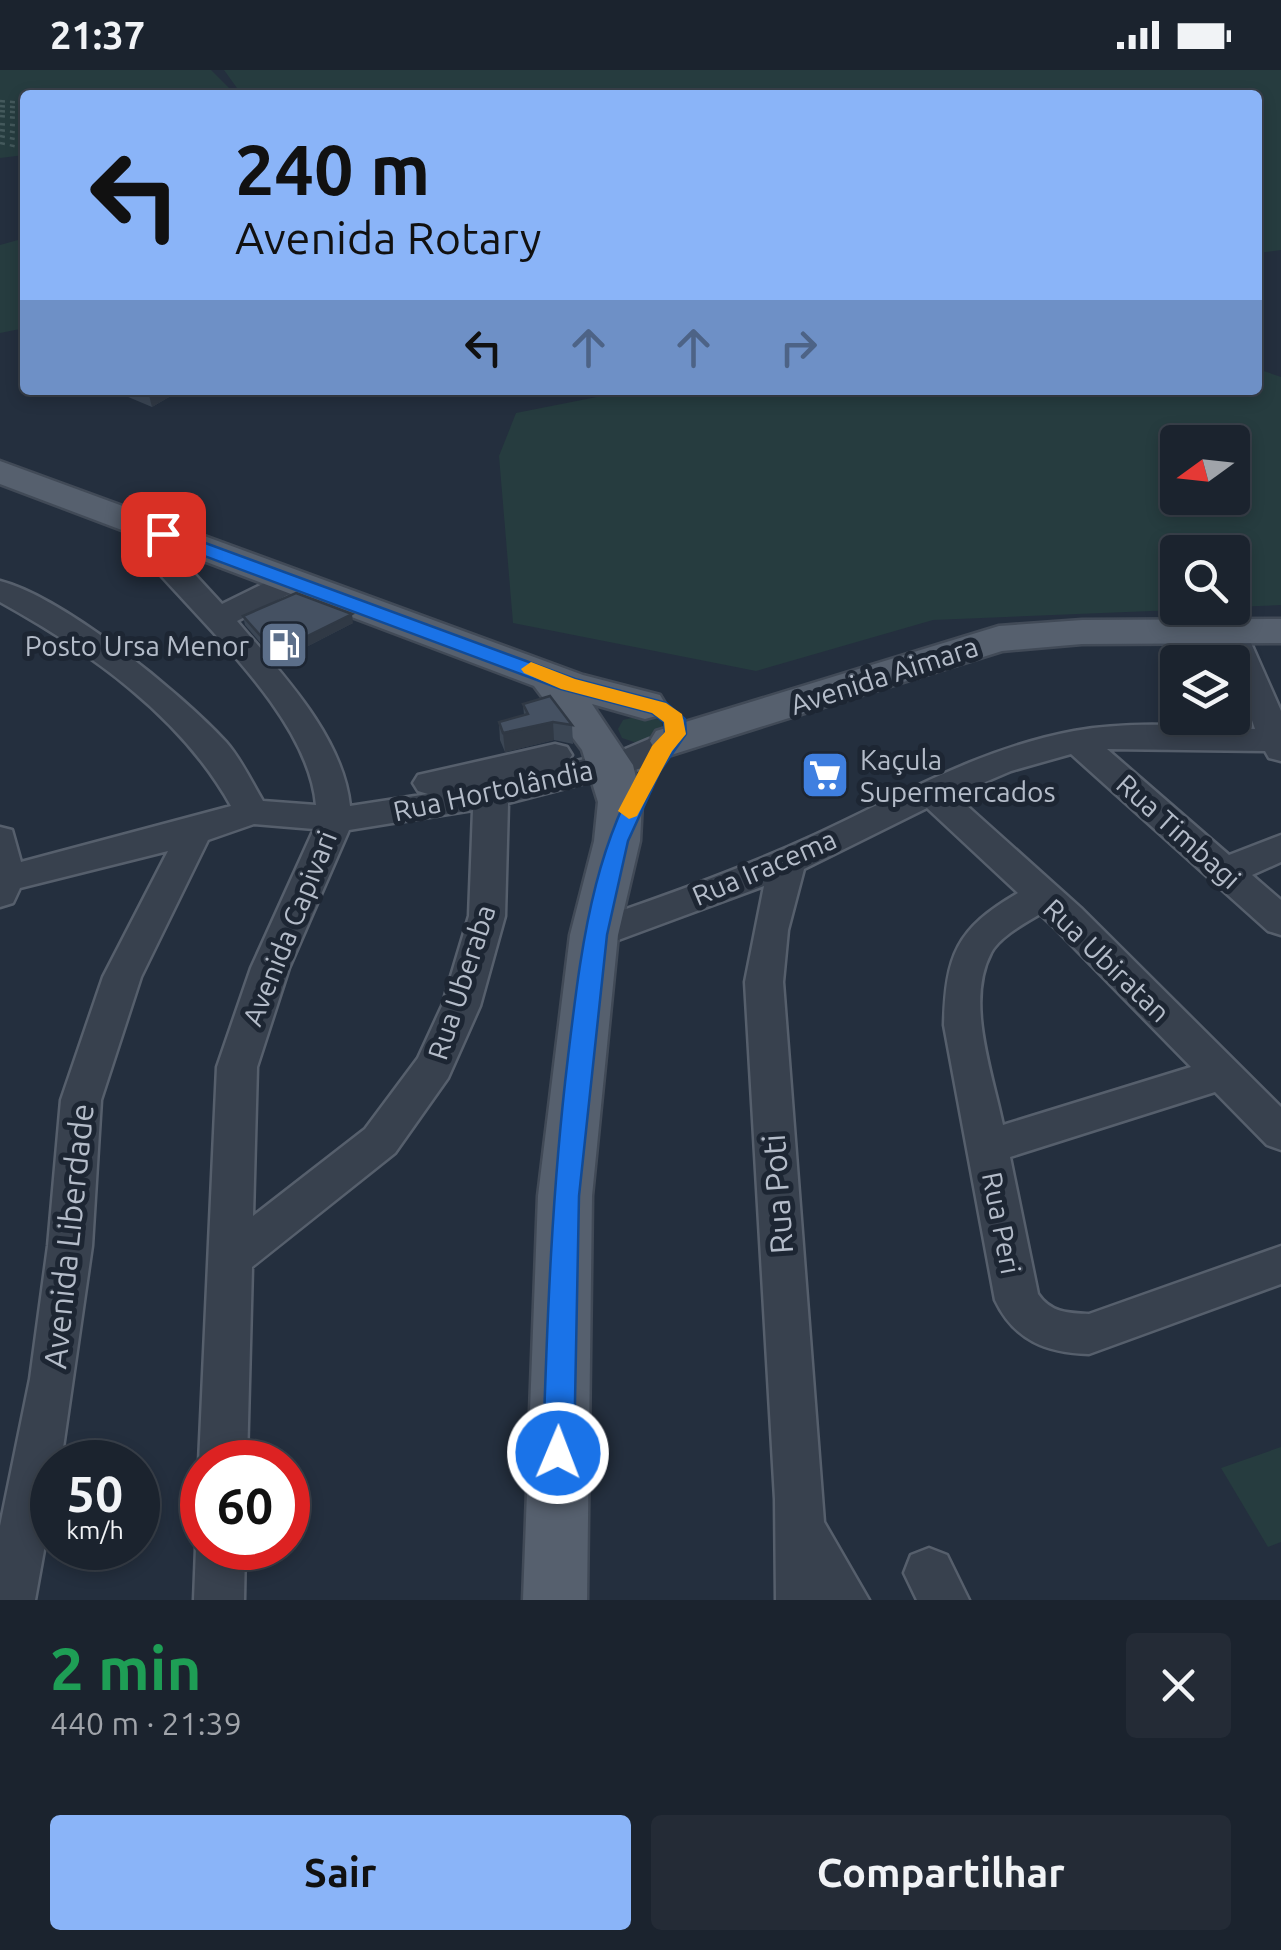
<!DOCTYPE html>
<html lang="pt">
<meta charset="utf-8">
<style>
body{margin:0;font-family:Ubuntu,sans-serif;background:#242b36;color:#f1f3f6;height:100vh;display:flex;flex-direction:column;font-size:38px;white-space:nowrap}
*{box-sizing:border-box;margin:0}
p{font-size:32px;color:#a0a4aa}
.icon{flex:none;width:55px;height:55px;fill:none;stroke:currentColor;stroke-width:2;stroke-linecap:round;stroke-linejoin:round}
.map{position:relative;height:1530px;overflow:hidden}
.side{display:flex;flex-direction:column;background:#1b232e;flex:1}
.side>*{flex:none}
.banner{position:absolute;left:20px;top:20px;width:1242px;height:305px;border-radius:10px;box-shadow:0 5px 15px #0003,0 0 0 2px #39404a;background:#8ab4f8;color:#111;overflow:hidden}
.needle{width:65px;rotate:255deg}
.fabs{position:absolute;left:1160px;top:355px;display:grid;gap:20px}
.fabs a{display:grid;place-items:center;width:90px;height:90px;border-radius:10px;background:#1b232e;box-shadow:0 5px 15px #0003,0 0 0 2px #39404a;font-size:50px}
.speed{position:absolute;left:30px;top:1370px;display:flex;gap:20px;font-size:50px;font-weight:700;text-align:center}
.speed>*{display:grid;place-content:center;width:130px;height:130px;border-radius:50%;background:#1b232e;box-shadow:0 5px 15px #0003,0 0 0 2px #39404a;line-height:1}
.speed small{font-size:25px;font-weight:400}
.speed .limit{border:15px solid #d22;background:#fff;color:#111}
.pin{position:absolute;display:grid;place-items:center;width:85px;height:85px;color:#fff;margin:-42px;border-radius:20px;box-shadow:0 5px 15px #0006}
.me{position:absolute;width:110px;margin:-55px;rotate:1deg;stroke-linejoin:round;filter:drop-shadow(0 0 8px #0008)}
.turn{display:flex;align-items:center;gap:35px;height:210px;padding:0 50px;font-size:45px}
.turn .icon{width:130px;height:130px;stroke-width:2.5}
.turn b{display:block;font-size:70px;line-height:85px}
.lanes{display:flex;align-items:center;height:95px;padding:0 50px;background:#0003;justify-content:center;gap:50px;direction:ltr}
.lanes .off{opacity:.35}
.round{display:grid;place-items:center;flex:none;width:105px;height:105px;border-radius:10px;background:#242b36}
.overview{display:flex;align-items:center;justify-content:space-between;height:170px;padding:0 50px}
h1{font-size:60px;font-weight:700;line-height:75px;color:#1e9e55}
.cta{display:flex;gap:20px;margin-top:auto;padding:20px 50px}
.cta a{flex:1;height:115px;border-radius:10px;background:#8ab4f8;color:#111;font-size:40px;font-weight:700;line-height:115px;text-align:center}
.cta a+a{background:#242b36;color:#f1f3f6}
.status{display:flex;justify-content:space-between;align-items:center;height:70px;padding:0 50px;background:#1b232e;direction:ltr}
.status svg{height:28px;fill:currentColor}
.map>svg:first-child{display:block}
</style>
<div class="status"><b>21:37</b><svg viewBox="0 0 49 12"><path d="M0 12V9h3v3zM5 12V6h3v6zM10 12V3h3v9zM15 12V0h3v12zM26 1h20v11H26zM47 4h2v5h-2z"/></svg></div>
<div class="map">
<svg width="1281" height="1530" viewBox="0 0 1281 1530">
<rect width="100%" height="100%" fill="#242f3e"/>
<g fill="#263c3f" fill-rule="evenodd">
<path d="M0,0h211l24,24 -210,1v60l-25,3z"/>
<path d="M224,0h1057v180l-23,3v-158h-1016z"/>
<path d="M25,168v90l-25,5v-88z"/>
<path d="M1258,299l23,8v228l-48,2 -1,-55h-54v56h47l-292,12 -177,51 -243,-48 -14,-167 17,-43 116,-23h626zM1232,372v56h-54v-56z"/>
<path d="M648,644l13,7 3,10 -21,14 -21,-7 -4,-9 5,-9z"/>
<path d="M1281,1377v95l-13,5 -47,-79z"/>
</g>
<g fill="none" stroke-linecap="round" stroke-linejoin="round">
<g stroke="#565f6c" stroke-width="5">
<g id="minor">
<path d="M131,443l10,3 81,88 59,-29h22l4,6 -4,6 -66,34c43,51 106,115 113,185l78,-12 -10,-3 -5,-8 5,-8 137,-31 12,3 5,8 -5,8 -120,28 176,-41 26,-11 12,3 5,8 -20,17 -138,36 -3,113 -25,90 -32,72 -53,75 -143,114 -5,195h-45v8l-3,-8 18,-395 34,-99 63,-139 -60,-5 -46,16 -67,137 -40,123 -9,146 -31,216h-9v44l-17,94h-35v-74l30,-147 18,-133 13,-146 42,-123 65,-126 -148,37 -7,15 -13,4v-80l12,3 9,32 210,-56c-50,-90 -141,-154 -231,-204v-21c63,16 181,112 226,161 15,17 25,39 37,59l53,4c-9,-101 -143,-203 -199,-283zM473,740l-4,106 -27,90 -24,52 -53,71 -112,87 4,-149 32,-99 60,-138z"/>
<path d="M1232,554l15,10 34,77v50l-12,-3 -4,-7 -158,-2 122,106 52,-20v27l-29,13 29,25v35l-13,-4 -197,-177 -60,17 -56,24 126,113 200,199v43l-14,-5 -52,-53 -205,65 28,137c13,19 30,19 51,20l192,-68v38l-192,70c-43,-1 -75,-14 -94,-54l-51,-275c2,-70 12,-96 74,-132l-91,-85 -123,61 -16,61 -5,52 41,540 45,78h-93l-1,-101 -30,-517 19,-96 -170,63 -13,-4 -5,-10 5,-10c76,-27 153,-53 227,-87 88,-40 169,-89 266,-107 59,-11 122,-5 181,-2l-23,-67h-4l-11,-28zM1040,844l15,14 136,139 -188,58c-10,-50 -38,-123 -12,-172 8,-16 34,-30 49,-39z"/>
<path d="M202,1463v15h43l-1,52h-50l2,-52z"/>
<path d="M929,1478l18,7 22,45h-52l-13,-27 7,-18z"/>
</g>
</g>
<g stroke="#414a57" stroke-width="5">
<g id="major">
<path d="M0,391l583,214 77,20 6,10 -6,10 -15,4 -53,-15 41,61 9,37 -2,39 -22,94 -26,261 -5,404h-64l15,-404 32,-261 24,-94 4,-39 -16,-52 -48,-64 -534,-202z"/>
<path d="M1281,549v24l-199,1 -80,7 -331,104 -15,-4 -6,-10 6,-10 343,-105 83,-6z"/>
</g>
</g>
<g stroke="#44595c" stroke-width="2.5" stroke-dasharray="5 5" stroke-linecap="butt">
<path d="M64,21l55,4"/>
<path d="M44,24l17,1"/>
<path d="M0,31l25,2"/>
<path d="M0,36l25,2"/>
<path d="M0,41l25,2"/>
<path d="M0,46l25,3"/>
<path d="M0,54l25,2"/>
<path d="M0,60l25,4"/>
<path d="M0,66l25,5"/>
<path d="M0,73l23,5"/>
</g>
<use href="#minor" fill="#38414e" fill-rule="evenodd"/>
<use href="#major" fill="#56606e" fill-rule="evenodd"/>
</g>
<g fill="#3b4654">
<path d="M120,320h61l-29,17 -31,-13z"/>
<path d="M243,546l110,7 -76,39 -32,-37z"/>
<path d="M523,634l49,21 1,19 -19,-4 -49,12 -5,-12 -1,-18 25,-7z"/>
</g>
<g fill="#303945">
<path d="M157,320h24l-29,17 -3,-12z"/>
<path d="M352,544l1,9 -76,39 -2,-10z"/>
<path d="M553,652l1,18 -49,12 -2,-19z"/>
</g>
<g fill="#455162" stroke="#303945" stroke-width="2.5">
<path d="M137,320h20l-8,5z"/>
<path d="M296,523l56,21 -77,38 -32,-36z"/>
<path d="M550,626l22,29 -19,-3 -50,11 -4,-11 29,-8 -5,-10z"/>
</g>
<path fill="#1a73e8" stroke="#114b97" stroke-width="2.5" d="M156,460h14l405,149 91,24 19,16 1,15 -26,37 -32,70 -21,94 -28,261 -5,257 -5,10 -11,5 -10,-5 -5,-10c4,-133 9,-264 25,-396 14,-116 26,-227 97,-324l-1,-11 -12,-9 -91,-24 -405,-151z"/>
<path fill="#f59e0b" d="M531,592l44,17 91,24 16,11 4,20 -14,17 -35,65 -8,3 -11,-8 34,-65 13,-14 -1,-10 -12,-9 -91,-24 -37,-16 -3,-4z"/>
<defs>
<g id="fuel-square" transform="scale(2.5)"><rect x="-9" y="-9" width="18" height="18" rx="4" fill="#5c6f8a" stroke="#1d2633"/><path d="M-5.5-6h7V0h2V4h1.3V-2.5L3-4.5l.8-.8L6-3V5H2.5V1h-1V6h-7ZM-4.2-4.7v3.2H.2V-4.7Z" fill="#fff"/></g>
<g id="supermarket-square" transform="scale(2.5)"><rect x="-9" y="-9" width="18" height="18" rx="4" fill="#3f7fe0" stroke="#1d2633"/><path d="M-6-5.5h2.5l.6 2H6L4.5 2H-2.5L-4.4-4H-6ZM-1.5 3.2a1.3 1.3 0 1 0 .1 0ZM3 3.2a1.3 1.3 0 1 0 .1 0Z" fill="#fff"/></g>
</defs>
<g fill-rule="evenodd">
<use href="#fuel-square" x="284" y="575"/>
<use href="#supermarket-square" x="825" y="705"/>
</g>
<g text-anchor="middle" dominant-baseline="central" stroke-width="10" stroke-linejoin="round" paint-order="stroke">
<g font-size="28" fill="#b4bcc9" stroke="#1d2633" text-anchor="end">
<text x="249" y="575">Posto Ursa Menor</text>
<text x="860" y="689" text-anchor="start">Kaçula<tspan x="860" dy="32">Supermercados</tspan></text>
</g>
<g font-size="28" fill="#b4bcc9" stroke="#1d2633">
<text transform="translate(884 605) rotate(-18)">Avenida Aimara</text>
<text transform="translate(493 720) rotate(-12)">Rua Hortolândia</text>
<text transform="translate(1179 761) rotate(42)">Rua Timbagi</text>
<text transform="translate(764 797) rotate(-23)">Rua Iracema</text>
<text transform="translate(289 858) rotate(-68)">Avenida Capivari</text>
<text transform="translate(1107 890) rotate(44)">Rua Ubiratan</text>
<text transform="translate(461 912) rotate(-72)">Rua Uberaba</text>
<text transform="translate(1002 1153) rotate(79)">Rua Peri</text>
</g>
<g font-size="32" fill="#b4bcc9" stroke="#1d2633">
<text transform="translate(777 1124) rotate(-94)">Rua Poti</text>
<text transform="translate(68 1166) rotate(-84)">Avenida Liberdade</text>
</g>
</g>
</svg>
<div class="fabs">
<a><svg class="needle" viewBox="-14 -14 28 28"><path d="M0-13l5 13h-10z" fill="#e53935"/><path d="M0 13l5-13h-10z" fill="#a0a4aa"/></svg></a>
<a><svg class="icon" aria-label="search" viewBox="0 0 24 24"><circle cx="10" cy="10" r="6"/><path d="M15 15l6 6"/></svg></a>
<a><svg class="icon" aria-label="layers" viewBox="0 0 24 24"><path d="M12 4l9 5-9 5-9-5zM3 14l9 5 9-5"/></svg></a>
</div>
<div class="speed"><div>50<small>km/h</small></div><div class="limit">60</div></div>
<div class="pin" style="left:163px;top:464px;background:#d93025"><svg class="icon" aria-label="arrive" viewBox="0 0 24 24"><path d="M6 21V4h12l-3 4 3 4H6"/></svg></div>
<svg class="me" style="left:558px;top:1383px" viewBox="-20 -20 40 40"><circle r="17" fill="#1a73e8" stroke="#fff" stroke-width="3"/><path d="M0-11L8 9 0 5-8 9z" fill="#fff"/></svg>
<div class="banner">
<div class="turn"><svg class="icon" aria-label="left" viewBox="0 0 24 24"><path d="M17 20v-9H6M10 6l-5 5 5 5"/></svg><div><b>240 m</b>Avenida Rotary</div></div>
<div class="lanes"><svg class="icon" aria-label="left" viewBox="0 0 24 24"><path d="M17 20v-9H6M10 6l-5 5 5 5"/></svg><svg class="icon off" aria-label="ahead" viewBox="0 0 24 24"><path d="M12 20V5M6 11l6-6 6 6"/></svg><svg class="icon off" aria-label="ahead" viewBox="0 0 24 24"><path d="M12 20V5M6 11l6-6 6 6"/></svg><svg class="icon off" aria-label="right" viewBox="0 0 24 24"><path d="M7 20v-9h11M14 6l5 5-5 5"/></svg></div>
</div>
</div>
<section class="side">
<div class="overview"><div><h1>2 min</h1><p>440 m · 21:39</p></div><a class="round"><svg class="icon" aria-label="close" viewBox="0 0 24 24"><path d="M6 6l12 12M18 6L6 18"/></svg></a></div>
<div class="cta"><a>Sair</a><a>Compartilhar</a></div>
</section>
